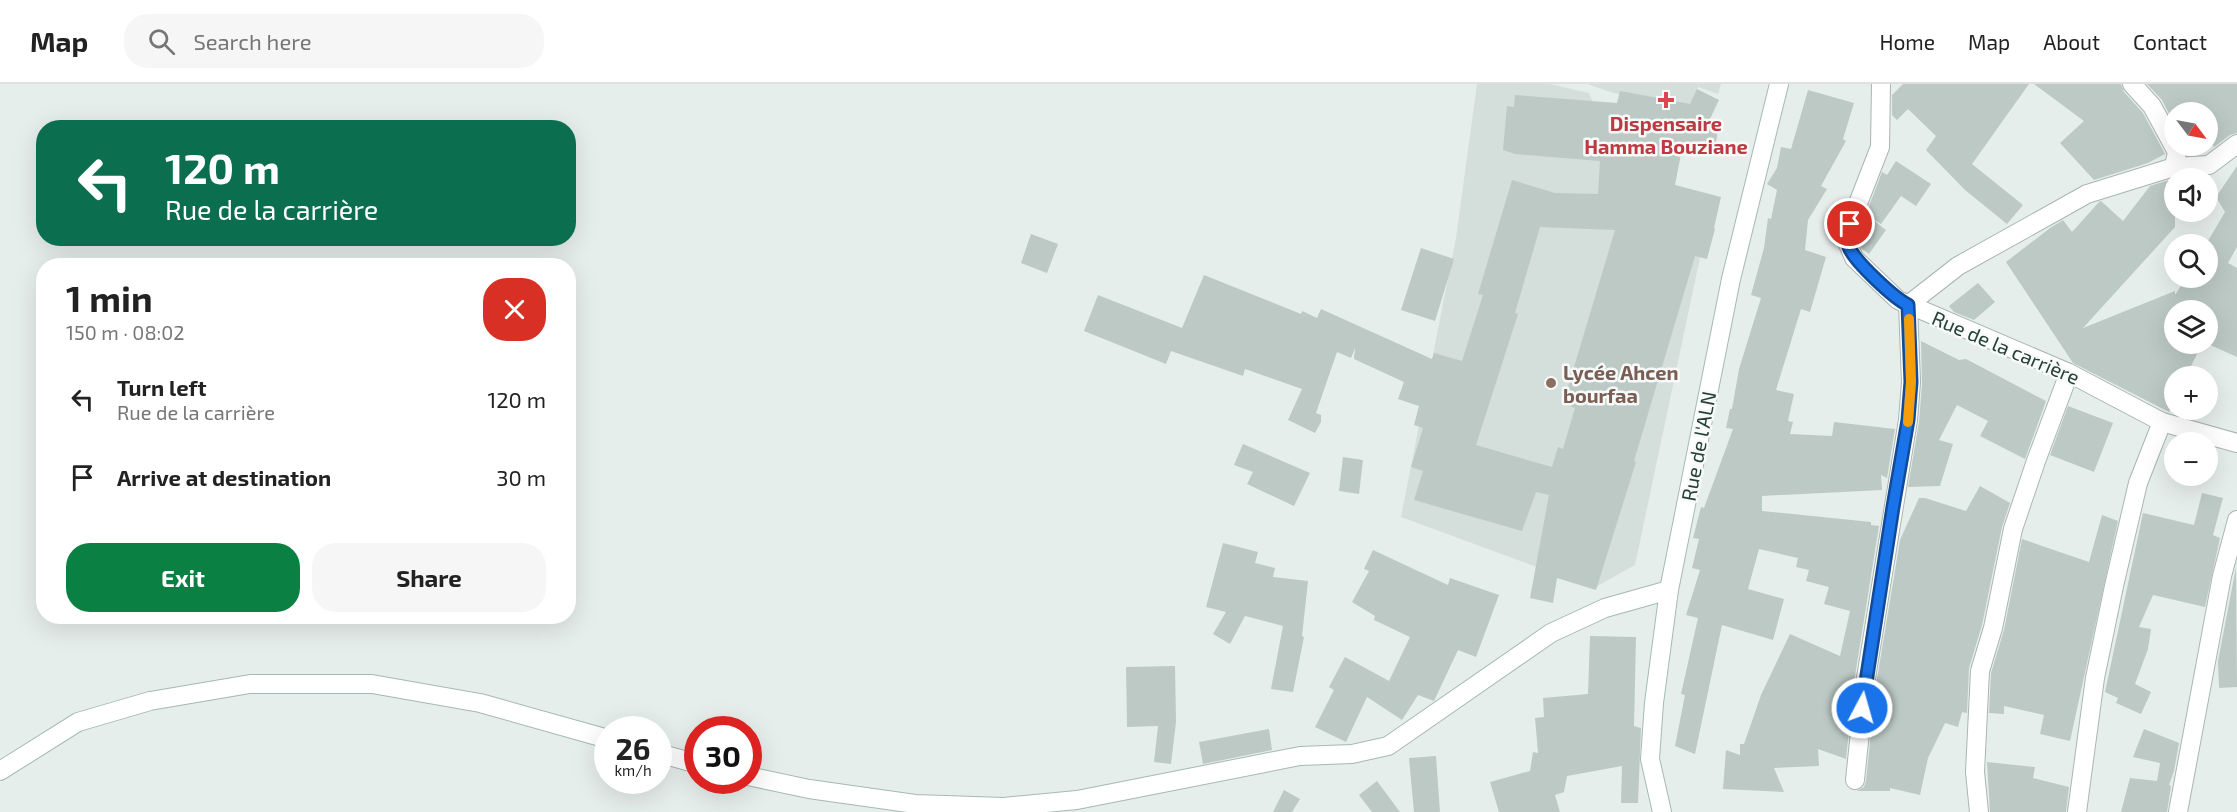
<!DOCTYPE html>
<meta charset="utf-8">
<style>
body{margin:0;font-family:"Exo 2",sans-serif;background:#f6f6f6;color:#222;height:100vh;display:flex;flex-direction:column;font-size:22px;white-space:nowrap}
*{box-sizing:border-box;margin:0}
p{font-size:20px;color:#767676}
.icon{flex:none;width:33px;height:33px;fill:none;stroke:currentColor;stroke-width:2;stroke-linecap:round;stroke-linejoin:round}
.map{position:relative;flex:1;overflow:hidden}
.panel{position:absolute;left:36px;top:174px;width:540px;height:366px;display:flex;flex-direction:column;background:#fff;border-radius:24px;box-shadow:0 6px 24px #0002}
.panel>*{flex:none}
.top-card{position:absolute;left:36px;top:36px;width:540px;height:126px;border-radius:24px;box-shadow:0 6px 24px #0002;background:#0b6e4f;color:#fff;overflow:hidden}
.needle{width:39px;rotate:122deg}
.fabs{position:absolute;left:2164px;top:18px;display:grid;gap:12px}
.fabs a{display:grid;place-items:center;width:54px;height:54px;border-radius:50%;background:#fff;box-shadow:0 6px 24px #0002;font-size:30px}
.speed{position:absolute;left:594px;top:632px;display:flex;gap:12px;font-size:30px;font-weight:700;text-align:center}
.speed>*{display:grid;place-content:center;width:78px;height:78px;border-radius:50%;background:#fff;box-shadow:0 6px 24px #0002;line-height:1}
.speed small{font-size:15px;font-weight:400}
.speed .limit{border:9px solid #d22;background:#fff;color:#111}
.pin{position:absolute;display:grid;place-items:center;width:51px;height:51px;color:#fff;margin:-26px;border:3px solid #fff;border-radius:50%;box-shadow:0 2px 6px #0007}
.me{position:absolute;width:66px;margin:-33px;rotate:6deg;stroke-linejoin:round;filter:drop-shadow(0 0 4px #0008)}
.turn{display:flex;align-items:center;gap:21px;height:126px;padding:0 30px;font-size:27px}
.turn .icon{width:78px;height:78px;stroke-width:2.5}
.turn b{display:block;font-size:42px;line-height:51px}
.round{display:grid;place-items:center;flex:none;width:63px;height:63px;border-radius:24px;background:#f6f6f6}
.headline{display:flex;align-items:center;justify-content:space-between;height:102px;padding:0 30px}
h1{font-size:36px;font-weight:700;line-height:45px}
.primary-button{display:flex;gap:12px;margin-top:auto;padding:12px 30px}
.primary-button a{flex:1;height:69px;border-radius:24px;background:#0b8043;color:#fff;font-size:24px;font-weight:700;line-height:69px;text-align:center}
.primary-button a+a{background:#f6f6f6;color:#222}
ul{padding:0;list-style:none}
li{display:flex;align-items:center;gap:18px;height:78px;padding:0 30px}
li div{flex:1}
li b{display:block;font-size:22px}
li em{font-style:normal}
header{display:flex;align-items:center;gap:36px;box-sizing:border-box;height:84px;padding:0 30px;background:#fff;border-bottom:2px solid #e0e0e0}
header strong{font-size:28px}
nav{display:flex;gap:33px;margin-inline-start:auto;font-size:21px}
.search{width:420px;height:54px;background:#f6f6f6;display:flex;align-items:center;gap:15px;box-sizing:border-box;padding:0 21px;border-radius:24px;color:#767676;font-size:22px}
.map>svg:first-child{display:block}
</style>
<header>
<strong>Map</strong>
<div class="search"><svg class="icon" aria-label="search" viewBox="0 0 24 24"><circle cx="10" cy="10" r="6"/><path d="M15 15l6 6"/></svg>Search here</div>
<nav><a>Home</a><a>Map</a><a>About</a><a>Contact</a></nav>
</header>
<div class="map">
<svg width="2237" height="728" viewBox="0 0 2237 728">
<rect width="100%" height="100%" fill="#e6eeeb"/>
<g fill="#d4deda">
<path d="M1477,0h73l39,9 53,126 60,29 -67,317 -41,23 -193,-71 55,-279z"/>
<path d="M1588,0h133l-3,10 -20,-7 -9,26 -82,-22z"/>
</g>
<g fill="#bcc9c4" fill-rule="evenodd">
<path d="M1903,0h126l-57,80 51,41 -16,19 -42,-34 -39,-40 10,-14 -28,-27 -11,11 -5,-5v-20z"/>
<path d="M2034,0h87l3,8 19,21 22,41 -17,9 -54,17 -34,-37 24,-22z"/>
<path d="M2147,0h90v49l-7,2 -16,12 -6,-7v-28h-33v13l-13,-25z"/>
<path d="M1697,5l22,11 -10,21 10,1 -3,21 -14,-2 -1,11 -19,-3 -7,36 46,12 -7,31 1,1 -8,30 -12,-3 -61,205 2,1 -40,128 -39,-12 -4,25 -23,-5 19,-103 -13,-3 -14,39 -108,-31 9,-29 -12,-4 12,-39 -9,-3 5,-19 -21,-7 6,-17 -50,-23 1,-11 -4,10 -14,-6 -21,61 5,2v7l-6,11 -27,-13 14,-31 -57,-20 -2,7 -72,-25 -5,13 -82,-33 14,-36 84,33 22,-53 97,39 1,-3 15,7 4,-9 111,50 2,-6 28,8 21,-66 -5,-1 34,-114 43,13 43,1 2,-33 -85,-7 -12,-4 4,-44 7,1 1,-12 102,8 3,-12 70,13zM1540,143l75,3 -52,174 12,4 -12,41 -5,-2 -6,20 -76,-22 42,-131 -3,-1z"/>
<path d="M1808,6l46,13 -11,36 3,2 -25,45 6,3 -19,31 -3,30 21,7 -16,55 -9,-3 -25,81 18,4 -6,27 5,1 -3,12 42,2 2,-14 61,7 -8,49 -6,-3 1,15 -120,6v15l109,11v3l8,1 -25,156 -8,77 -28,-10 1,17 -45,2 10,24 -61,-3 3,-39 14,5v-11h4l17,-49 29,-61 50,22 10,-45 -26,-7 5,-17 -23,-6 3,-11 -13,-3 2,-9 -39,-9 -11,40 36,10 -11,41 -51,-15 -27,129 -20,-8 10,-51 -4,-1 17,-76 -12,-3 14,-45 -8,-2 7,-29 -6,-1 8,-31 3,1 29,-79 -7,-1 4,-19h2l7,-40 22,-71 -10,-3 13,-47 4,-30 3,1 6,-29 -10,-6 10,-16 4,-21 10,2z"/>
<path d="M1896,77l35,23 -15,22 -15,-10 -20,28 -15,-10 16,-42 5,3z"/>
<path d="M2237,82v81l-9,16 9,5v89l-29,-13v-34h-33v34h27l-16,32h-11v23l-6,13 -96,-49 -67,-101 44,-34 13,-8 9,12 27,-30 2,-1 22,20 27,-35 25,-8v49l-92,101 92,-37v4l11,-17h22v-37l17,-29 -9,-15z"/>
<path d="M1869,133l17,13 -17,24 -7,-5 -3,-7 2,-14z"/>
<path d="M1031,150l27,10 -11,29 -26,-10z"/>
<path d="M1421,164l33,11 -19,62 -34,-11z"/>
<path d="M1978,199l17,19 -21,18 -20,-8 -5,-6z"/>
<path d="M1921,257l38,19 7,-1 80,42 -21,58 -45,-23 8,-15 -31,-16 -18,35 14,4 -13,42 -32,1 11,-65 3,-38z"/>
<path d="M2068,322l45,17 -19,49 -44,-17z"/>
<path d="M1243,360l67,29 -16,33 -47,-22 6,-12 -19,-7z"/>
<path d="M1343,373l20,3 -4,34 -20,-3z"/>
<path d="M1980,402l30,17 -8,24 -20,98 -13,43 -2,45 -5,-1 -4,15 -13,-4 -17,35 -8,37 -30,-7v3h-33l7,-4 2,-6 10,-96 24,-145 19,-42h6l41,13z"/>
<path d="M2202,409l21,5 -10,37 7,3 -15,69 -52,-12 -14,32 12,2 -3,20 -13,35 16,8 -10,22 -25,-11 2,-5 -13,-6 38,-179 51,12z"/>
<path d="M2102,431l16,6 -48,220 -30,-7 4,-19 -40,-9v8l-15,-1 2,-40 13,-43 18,-91 67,23z"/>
<path d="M1223,459l35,9 -3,11 20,5 -2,9 35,4 -6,55 2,1 -11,55 -22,-3 12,-63 -38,-10 -15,28 -17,-10 13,-22 -20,-5z"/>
<path d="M1373,466l75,35 2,-7 49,17 -23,62 -18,-7 -24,51 -16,-6 -16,25 -35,-23 -21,45 -31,-15 19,-37 -5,-3 16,-30 44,24 21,-44 -36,-17 1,-4 -23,-14 17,-31 -5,-2z"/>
<path d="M2236,483l1,120 -18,1 -1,-27z"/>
<path d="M1590,552l46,1 -2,89 7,2 -3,75h-17l1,-37 -55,10 -3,16 -9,3 5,17h-61l-9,-30 40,-11 3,-19 5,1 -3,-35 9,-1 -1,-19 45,-4z"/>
<path d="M1175,582l1,56 -5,42 -17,-2 4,-36 -31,1 -1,-60z"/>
<path d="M1269,645l3,21 -69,14 -4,-22z"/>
<path d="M2144,645l35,14 -5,28 -5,14 2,1 -4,26h-46l9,-34 27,3 3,-18 -27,-6z"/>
<path d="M1436,672l4,56h-26l-5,-54z"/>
<path d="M1987,678l48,5 -2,11 36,9 -3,25h-76z"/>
<path d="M1377,697l23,31h-28l-13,-17z"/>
<path d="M1284,706l16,9 -8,13h-19z"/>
</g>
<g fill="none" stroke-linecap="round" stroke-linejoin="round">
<g stroke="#a9b6b2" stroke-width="20">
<g id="street">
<path d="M1881,0l-1,63 -30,77 -2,20 6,14 44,42 171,73 93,49 75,21"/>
<path d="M2132,0l20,22 25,46 -3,15"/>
<path d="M1855,696l10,-96 43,-264 3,-38 -3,-77 50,-39 129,-72 87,-27 35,-2 28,-21"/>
<path d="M1979,728l-4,-40 5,-101 13,-43 20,-99 23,-68 33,-88"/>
<path d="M2077,728l18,-134 19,-92 24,-103 24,-61"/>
<path d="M2178,728l44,-236 15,-56"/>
</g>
</g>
<g stroke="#a5b9b3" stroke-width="20">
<g id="secondary">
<path d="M658,669l40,11"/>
<path d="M0,687l78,-49 72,-21 100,-17h122l108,19 128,36"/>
<path d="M748,692l61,13 106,15 89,3 73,-7 223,-44 52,-2 36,-8 163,-113 54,-25 64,-18"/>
<path d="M1662,728l-12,-53 4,-56 15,-113 62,-311 48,-195"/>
</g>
</g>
<use href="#street" stroke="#fff" stroke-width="18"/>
<use href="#secondary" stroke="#fff" stroke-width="18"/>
</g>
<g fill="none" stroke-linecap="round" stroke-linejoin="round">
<g stroke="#114b97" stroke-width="15">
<path id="route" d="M1850,140c-1,7 -3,16 -1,23 6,15 45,51 59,58l3,77 -3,38 -15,87 -31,201"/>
</g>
<use href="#route" stroke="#1a73e8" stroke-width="10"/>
<path stroke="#f59e0b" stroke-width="10" d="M1908,338l3,-40 -2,-63"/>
</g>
<path fill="#e0444e" stroke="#f7faf9" stroke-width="2" d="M1663 7h6v6h6v6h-6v6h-6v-6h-6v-6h6z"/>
<circle fill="#8d6e63" stroke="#f7faf9" stroke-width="2" cx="1551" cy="299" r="6"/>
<g text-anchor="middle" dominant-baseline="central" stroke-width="5" stroke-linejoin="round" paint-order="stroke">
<g font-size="20" font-weight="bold" fill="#be3a42" stroke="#f7faf9">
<text x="1666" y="39">Dispensaire<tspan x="1666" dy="23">Hamma Bouziane</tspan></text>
</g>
<g font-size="20" fill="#263f39" stroke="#f7faf9">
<text transform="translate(2006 263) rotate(23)">Rue de la carrière</text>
<text transform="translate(1698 362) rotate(-79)">Rue de l'ALN</text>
</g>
<g font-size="20" font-weight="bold" fill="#785e54" stroke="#f7faf9" text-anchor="start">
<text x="1563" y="288">Lycée Ahcen<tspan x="1563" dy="23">bourfaa</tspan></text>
</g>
</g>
</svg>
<div class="fabs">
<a><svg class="needle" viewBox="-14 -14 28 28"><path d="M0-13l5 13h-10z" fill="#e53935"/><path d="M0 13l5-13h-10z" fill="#767676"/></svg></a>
<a><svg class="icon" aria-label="sound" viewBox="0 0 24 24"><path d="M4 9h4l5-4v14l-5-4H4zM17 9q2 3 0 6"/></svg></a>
<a><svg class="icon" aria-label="search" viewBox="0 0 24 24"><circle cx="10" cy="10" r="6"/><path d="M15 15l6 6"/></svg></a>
<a><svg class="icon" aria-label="layers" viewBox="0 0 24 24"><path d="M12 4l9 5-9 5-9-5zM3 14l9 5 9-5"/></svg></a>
<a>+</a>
<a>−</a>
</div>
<div class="speed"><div>26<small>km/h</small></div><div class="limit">30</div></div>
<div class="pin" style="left:1850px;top:140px;background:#d93025"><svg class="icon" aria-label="arrive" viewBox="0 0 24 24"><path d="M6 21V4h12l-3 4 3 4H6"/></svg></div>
<svg class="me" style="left:1862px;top:624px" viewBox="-20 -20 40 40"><circle r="17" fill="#1a73e8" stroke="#fff" stroke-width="3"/><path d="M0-11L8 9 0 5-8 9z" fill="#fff"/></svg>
<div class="top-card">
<div class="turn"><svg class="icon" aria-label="left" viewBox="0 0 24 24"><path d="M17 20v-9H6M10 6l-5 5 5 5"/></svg><div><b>120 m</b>Rue de la carrière</div></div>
</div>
<section class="panel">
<div class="headline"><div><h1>1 min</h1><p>150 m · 08:02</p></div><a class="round" style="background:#d93025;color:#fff"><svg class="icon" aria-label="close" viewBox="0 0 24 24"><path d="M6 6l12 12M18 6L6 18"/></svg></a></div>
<ul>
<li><svg class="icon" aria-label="left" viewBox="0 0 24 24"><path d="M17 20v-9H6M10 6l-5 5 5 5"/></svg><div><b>Turn left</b><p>Rue de la carrière</p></div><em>120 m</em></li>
<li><svg class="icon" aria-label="arrive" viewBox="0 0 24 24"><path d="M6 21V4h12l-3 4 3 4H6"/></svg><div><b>Arrive at destination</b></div><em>30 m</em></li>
</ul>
<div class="primary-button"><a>Exit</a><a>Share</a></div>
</section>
</div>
